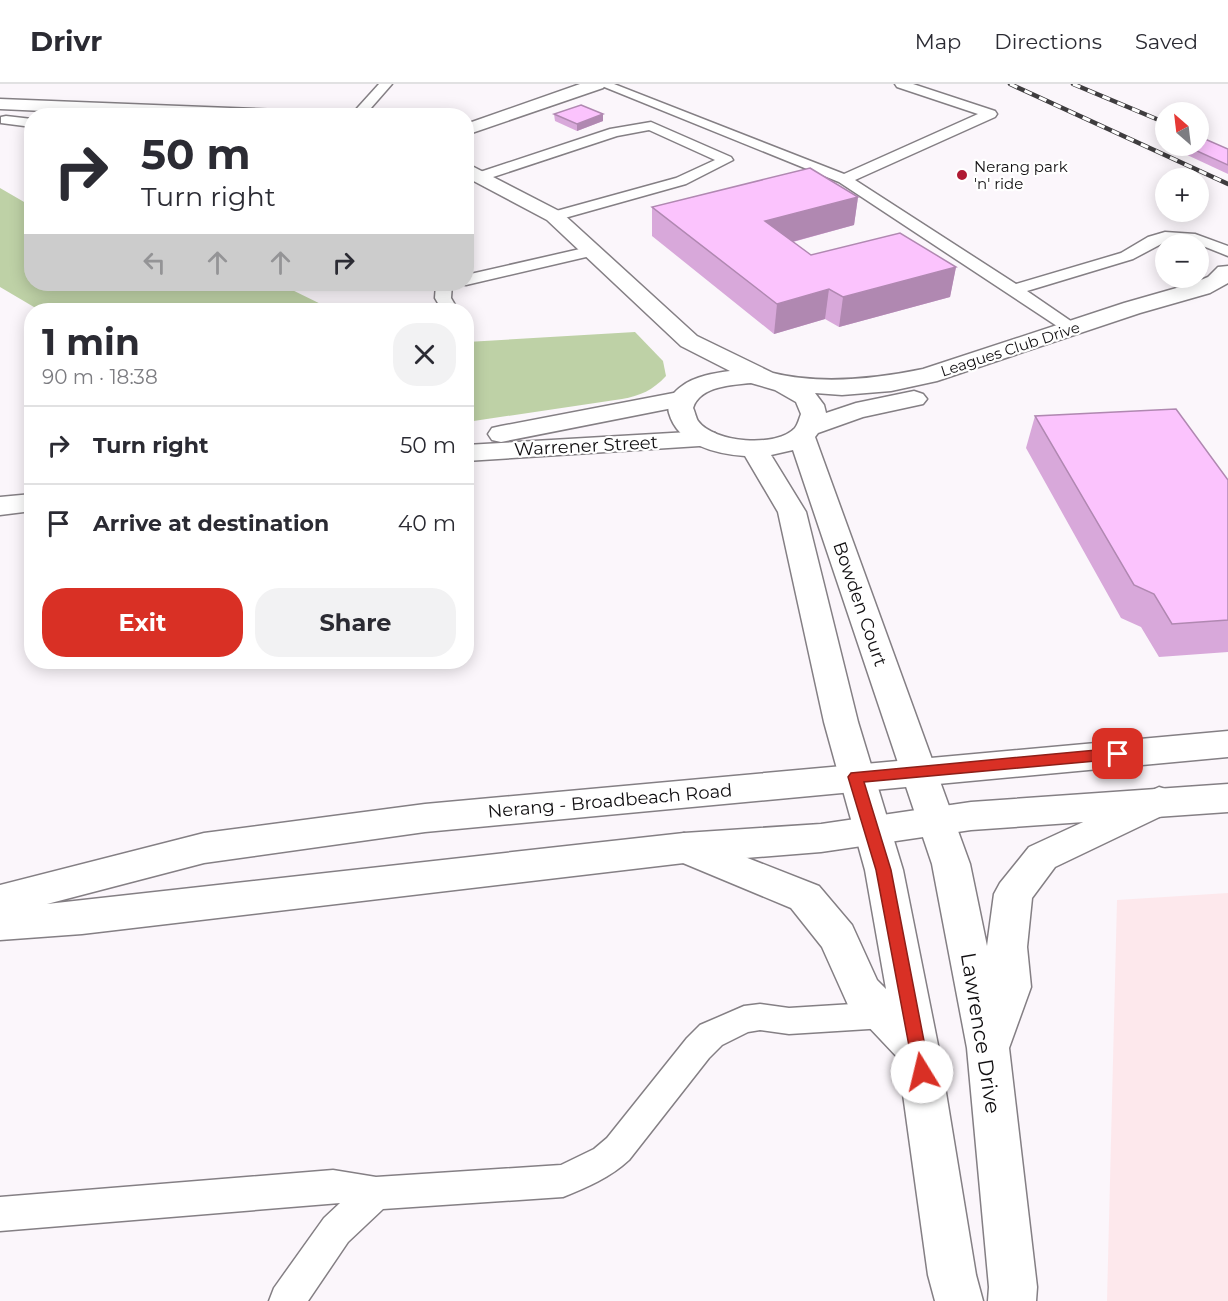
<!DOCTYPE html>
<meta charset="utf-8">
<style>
body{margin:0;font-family:Montserrat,sans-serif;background:#f2f2f3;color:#2b2b33;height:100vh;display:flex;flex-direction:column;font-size:22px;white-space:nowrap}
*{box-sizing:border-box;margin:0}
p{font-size:20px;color:#7c7c81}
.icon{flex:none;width:33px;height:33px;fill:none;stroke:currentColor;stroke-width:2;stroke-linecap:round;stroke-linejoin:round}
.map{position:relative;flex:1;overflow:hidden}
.details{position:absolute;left:24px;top:219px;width:450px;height:366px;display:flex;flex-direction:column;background:#fff;border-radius:24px;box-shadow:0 3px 15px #0003}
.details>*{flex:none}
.banner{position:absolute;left:24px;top:24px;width:450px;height:183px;border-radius:24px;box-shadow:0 3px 15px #0003;background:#fff;color:#2b2b33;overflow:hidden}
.needle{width:39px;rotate:332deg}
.controls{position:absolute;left:1155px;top:18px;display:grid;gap:12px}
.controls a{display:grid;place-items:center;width:54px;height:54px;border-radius:50%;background:#fff;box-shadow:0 3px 15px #0003;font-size:30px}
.pin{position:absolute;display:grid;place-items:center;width:51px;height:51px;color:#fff;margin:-26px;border-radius:12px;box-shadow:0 3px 9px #0006}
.me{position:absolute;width:66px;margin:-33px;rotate:351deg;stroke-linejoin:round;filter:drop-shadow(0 0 4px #0008)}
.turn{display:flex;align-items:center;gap:21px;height:126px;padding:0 18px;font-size:27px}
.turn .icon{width:78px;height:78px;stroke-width:2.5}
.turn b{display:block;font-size:42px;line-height:51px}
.lanes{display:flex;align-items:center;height:57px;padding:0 18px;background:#0003;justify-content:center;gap:30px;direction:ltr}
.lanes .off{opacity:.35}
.round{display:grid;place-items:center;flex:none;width:63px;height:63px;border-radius:24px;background:#f2f2f3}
.summary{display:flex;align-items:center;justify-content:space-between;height:102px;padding:0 18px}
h1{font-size:36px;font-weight:700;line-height:45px}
.primary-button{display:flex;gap:12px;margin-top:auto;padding:12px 18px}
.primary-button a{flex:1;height:69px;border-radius:24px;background:#d93025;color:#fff;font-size:24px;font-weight:700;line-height:69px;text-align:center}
.primary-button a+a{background:#f2f2f3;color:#2b2b33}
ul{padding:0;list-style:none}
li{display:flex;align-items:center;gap:18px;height:78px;padding:0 18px;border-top:2px solid #e1e1e2}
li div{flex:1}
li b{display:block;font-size:22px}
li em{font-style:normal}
header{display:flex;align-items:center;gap:36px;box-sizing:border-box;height:84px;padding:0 30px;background:#fff;border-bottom:2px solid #e1e1e2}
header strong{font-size:28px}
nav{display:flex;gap:33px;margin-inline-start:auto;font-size:21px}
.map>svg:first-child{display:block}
</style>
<header>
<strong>Drivr</strong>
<nav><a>Map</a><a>Directions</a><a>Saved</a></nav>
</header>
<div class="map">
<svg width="1228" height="1217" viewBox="0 0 1228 1217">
<rect width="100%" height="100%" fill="#fbf6fb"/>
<path fill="#fde8ec" d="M1228,809v408h-121l10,-401z"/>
<g fill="#bed1a6">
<path d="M0,104l31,18 1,78h248l53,26h-294l-39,-23z"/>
<path d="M635,248l28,29 3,15c-13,14 -26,20 -44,23l-155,23v-80z"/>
</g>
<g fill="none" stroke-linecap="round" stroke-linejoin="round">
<g stroke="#847f84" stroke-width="3">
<g id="lane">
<path d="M379,0h13l-28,32h-14z"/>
<path d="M597,0h17l230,90 134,-60 -81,-27 -2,-3h18l82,27 2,3 -2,3 -140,63 161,104 105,-31 27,-16 17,-5 30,2 33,12v10l-30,-12 -33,-2 -32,17 -106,32 54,37 -3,4h-12l-227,-150z"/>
<path d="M6,32l26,3v8l-31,-4v-6z"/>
<path d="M651,38l80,35 2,3 -47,24 -132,37 -5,-2 -3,-3 3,-3 127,-35 39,-18 -66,-30 -32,6 -130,43h-10l-2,-3 2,-3 133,-44z"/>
<path d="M593,162l8,5 -2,3 -133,31 -6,-1h6v-9z"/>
<path d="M436,200h16l-1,14 7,12h-16l-7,-12z"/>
<path d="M885,918l11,4 4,9 -4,9 -11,4 -96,6 -29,-4 -12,2 -26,13 -13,13 -80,102c-18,17 -43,28 -66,37l-180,12 -35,33 -40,59h-39l5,-13 50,-70 16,-15 -340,28v-34l333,-27 43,7 185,-12 33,-16 13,-11 80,-100 13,-13 44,-19 16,-2 29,4z"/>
</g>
</g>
<g stroke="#847f84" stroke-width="3">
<g id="street">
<path d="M580,0h26l-3,4 -137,47v-11z"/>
<path d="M684,307l9,3 4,5 -4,5 -192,38 -9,-2 -4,-6 4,-6 9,-2z"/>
<path d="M706,347l9,2 4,6 -4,6 -249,16v-16z"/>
<path d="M32,410v17l-32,4v-18z"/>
</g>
</g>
<g stroke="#847f84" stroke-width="3">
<g id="secondary">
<path d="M0,15l307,12 9,5h-160l-156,-7z"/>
<path d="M466,79l95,49 136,124 76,37c48,12 102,6 150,-4l201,-66 70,-20 14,-6 10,-10 10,-1v17l-18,10 -70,20 -203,68 -46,10 -49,4 -27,-2 9,12 2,8 30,-10 58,-12 9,3 4,5 -4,5 -60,13 -45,16 -3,4 155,427 17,82 7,-52 6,-11 29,-36 130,-60 13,4 5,10 -5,10 -117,56 -23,31 -5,49 4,40 -22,61 28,239 -1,14h-48l1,-14 -22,-239 -35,-184 -139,-414 -22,5 35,57 52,210 45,148 36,180 37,225 7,26h-48l-7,-26 -30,-217 -50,-53 -26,-58 -31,-39 -120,-50 -5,-10 5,-10 13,-5 135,53 33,39 25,55 9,9 -21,-119 -41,-148 -46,-210 -33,-56c-29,-2 -67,-11 -76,-43 -3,-11 4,-21 13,-27 13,-10 33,-13 48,-15l-49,-25 -134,-126 -81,-43zM751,299l24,7 21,12 5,12c-2,5 -3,10 -6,14 -18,20 -81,15 -97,-7 -2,-3 -3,-9 -5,-13 7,-22 39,-23 58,-25z"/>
</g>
</g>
<g stroke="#847f84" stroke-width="3">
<path id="primary" d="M1228,647v26l-803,75 -221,31 -157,41 637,-71 137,-9 150,-22 257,-18v28l-257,18 -150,22 -137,11 -602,71 -82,6v-55l204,-52 221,-29z"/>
</g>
<use href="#lane" fill="#fff" fill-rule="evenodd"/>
<use href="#street" fill="#fff" fill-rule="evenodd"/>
<use href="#secondary" fill="#fff" fill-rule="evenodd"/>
<use href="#primary" fill="#fff" fill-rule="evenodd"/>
<g stroke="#3f3d3f" stroke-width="4.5">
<g id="rail">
<path d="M1010,0l218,100"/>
<path d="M1073,0l93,39"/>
</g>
</g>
<use href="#rail" stroke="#fff" stroke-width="3" stroke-dasharray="8" stroke-linecap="butt"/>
</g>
<g fill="#d8a8da">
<path d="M554,30l49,7 -26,10 -22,-10z"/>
<path d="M1170,62h28l30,3v25l-58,-27z"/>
<path d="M858,113l-4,28 -61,17 18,13 145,12 -6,30 -111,30 -14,-8 -51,15 -122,-98v-29z"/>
<path d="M1035,332l193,64v172l-69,5 -18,-30 -20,-9 -95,-170z"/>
</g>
<g fill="#b088b1">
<path d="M603,30v7l-26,10v-7z"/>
<path d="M858,113l-4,28 -92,25 3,-29z"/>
<path d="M956,183l-6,30 -111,30 4,-30z"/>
<path d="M829,205l-4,30 -51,15 3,-30z"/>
</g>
<g fill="#fbc3fd" stroke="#b088b1" stroke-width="1.5">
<path d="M581,21l22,9 -26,10 -23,-10z"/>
<path d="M1198,52l30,13v16l-42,-19h12z"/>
<path d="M810,84l48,29 -93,24 46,34 89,-22 56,34 -113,30 -14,-8 -52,15 -125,-97z"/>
<path d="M1176,325l52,71v140l-56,4 -18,-30 -20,-9 -99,-169z"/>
</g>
<path fill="#d93025" stroke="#8d1f18" stroke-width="1.5" d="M1118,664l7,6 -7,5 -254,23 27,88 39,202 -2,6 -6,2 -7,-2 -39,-208 -28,-93 3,-4z"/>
<circle fill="#af1a33" stroke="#fff" stroke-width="2" cx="962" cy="91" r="6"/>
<g text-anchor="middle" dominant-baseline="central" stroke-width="4.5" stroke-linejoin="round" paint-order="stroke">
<g font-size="15" fill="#110f11" stroke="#fff" text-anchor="start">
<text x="974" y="82">Nerang park<tspan x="974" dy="17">'n' ride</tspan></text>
</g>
<g font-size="15" fill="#110f11" stroke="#fff">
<text transform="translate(1010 265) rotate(-18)">Leagues Club Drive</text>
</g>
<g font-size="18" fill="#110f11" stroke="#fff">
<text transform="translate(586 362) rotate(-3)">Warrener Street</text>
<text transform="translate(860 520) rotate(71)">Bowden Court</text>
<text transform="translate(610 717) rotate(-5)">Nerang - Broadbeach Road</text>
</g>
<g font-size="21" fill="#110f11" stroke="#fff">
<text transform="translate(981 949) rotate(81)">Lawrence Drive</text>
</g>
</g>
</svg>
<div class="controls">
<a><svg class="needle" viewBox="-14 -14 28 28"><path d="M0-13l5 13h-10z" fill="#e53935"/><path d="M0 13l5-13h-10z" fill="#7c7c81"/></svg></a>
<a>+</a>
<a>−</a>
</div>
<div class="pin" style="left:1118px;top:670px;background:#d93025"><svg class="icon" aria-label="arrive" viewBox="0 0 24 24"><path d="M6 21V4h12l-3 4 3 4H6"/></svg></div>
<svg class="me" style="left:922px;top:988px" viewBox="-20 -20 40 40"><circle r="19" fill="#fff"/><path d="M0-13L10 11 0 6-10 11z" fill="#d93025"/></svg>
<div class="banner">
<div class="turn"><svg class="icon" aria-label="right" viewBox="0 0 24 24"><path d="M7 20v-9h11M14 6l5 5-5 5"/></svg><div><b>50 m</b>Turn right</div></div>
<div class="lanes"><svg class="icon off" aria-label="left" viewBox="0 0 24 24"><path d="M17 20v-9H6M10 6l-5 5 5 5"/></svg><svg class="icon off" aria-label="ahead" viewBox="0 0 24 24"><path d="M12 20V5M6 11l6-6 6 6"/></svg><svg class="icon off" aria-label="ahead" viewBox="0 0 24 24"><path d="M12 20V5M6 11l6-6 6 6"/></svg><svg class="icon" aria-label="right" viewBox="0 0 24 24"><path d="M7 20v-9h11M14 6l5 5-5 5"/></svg></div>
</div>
<section class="details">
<div class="summary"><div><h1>1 min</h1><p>90 m · 18:38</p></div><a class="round"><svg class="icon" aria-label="close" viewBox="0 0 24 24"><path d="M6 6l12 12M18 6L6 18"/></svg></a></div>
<ul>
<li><svg class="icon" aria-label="right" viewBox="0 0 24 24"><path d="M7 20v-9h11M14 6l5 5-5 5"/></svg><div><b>Turn right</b></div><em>50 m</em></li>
<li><svg class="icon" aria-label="arrive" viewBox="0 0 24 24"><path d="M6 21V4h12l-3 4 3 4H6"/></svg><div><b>Arrive at destination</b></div><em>40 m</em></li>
</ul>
<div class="primary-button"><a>Exit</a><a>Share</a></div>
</section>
</div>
